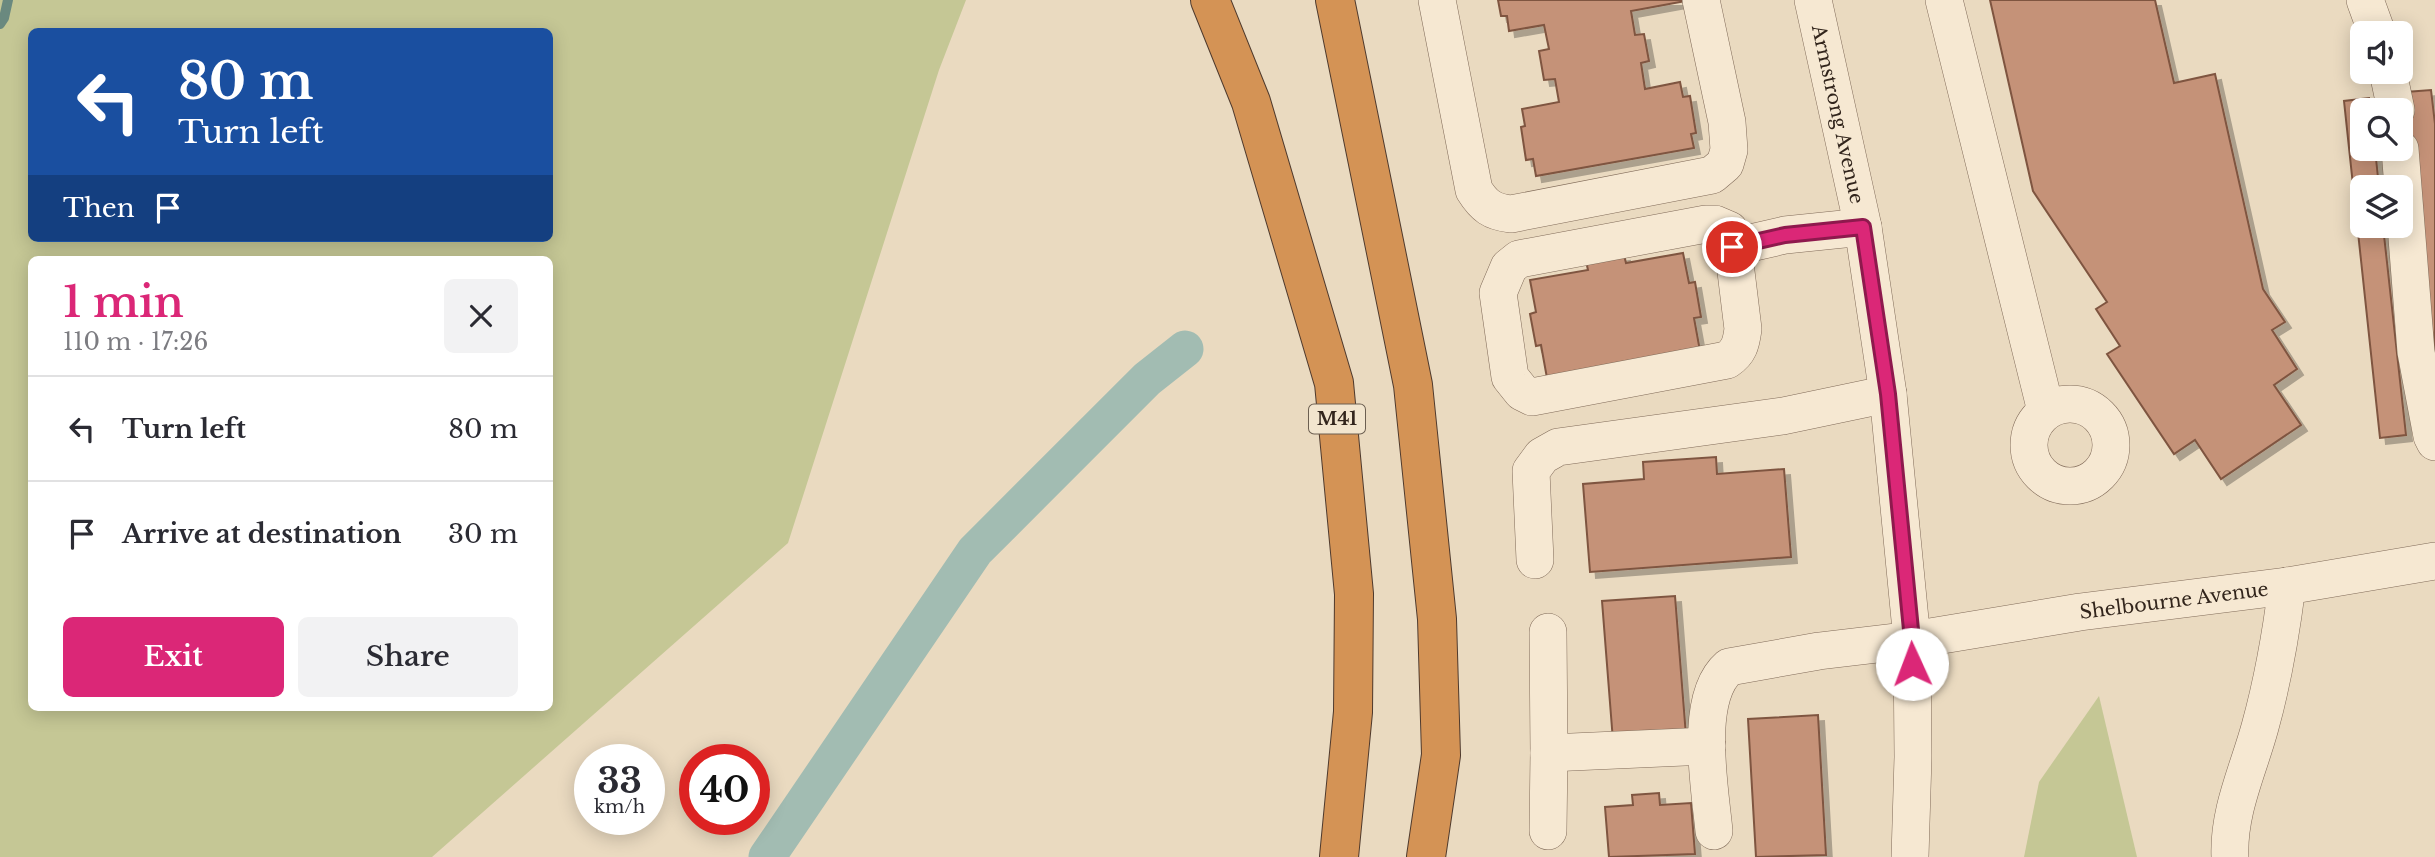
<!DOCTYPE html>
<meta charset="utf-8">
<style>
body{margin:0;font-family:"Libre Baskerville",serif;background:#f2f2f3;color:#2b2b33;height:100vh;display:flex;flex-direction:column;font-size:26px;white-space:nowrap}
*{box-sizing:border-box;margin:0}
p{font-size:23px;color:#7c7c81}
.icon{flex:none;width:38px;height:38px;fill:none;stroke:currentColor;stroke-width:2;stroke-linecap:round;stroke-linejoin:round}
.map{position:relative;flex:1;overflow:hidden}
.side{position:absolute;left:28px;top:256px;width:525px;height:455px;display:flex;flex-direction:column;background:#fff;border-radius:10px;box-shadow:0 4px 18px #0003}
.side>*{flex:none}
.banner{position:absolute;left:28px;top:28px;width:525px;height:214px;border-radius:10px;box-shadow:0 4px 18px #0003;background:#1a4fa0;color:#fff;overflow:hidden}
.controls{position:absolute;left:2350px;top:21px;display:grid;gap:14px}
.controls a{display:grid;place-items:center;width:63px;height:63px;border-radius:10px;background:#fff;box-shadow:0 4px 18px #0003;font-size:35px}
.speed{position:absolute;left:574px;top:744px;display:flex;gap:14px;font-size:35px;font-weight:700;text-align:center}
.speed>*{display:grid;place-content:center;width:91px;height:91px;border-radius:50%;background:#fff;box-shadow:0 4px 18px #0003;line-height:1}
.speed small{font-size:18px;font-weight:400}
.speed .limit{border:10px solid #d22;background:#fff;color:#111}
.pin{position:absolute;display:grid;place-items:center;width:60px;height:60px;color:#fff;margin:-30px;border:4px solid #fff;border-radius:50%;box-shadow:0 2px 7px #0007}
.me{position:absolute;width:77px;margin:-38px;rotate:358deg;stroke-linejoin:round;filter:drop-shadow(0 0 5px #0008)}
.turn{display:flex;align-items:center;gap:24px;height:147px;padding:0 35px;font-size:32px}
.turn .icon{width:91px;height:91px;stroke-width:2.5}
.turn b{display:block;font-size:49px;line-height:60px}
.then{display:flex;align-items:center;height:66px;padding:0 35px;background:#0003;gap:14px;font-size:26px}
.round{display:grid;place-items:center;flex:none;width:74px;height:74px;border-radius:10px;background:#f2f2f3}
.headline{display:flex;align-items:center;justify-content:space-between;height:119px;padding:0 35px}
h1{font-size:42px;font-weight:600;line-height:52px;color:#db2777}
.button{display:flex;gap:14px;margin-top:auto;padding:14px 35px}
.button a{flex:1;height:80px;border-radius:10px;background:#db2777;color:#fff;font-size:28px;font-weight:600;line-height:80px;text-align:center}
.button a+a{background:#f2f2f3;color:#2b2b33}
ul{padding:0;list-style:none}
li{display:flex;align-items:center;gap:21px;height:105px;padding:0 35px;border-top:2px solid #e1e1e2}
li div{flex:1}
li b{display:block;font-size:26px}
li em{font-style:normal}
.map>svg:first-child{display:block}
</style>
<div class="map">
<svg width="2435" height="857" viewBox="0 0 2435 857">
<defs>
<filter id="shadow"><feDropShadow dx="6" dy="6" stdDeviation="0" flood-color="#0004"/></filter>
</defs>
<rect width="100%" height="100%" fill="#eadac0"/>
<g fill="#c5c795" fill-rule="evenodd">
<path d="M0,0h966l-27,70 -151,473 -356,314h-432zM32,32h518v206h-518zM32,259h518v448h-518z"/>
<path d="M2099,696l38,161h-113l15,-75z"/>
</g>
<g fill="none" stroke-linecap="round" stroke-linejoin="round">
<path stroke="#6a897f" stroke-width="10" d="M0,24l4,-6 4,-18"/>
<path stroke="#a2bcb2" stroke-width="37" d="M767,857l208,-306 172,-172 38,-30"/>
</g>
<g fill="#c59278" stroke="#7f5541" stroke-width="2" filter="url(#shadow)">
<path d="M1498,0h193l-60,11 4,24 9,-1 5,27 -8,2 4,26 35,-7 3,15 7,-1 6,37 -5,1 3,14 -158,28 -3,-17 -7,1 -5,-33 4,-1 -3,-17 37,-7 -4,-23 -11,1 -5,-29 10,-2 -5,-24 -35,6 -2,-15h-6z"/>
<path d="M1990,0h165l19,83 41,-9 48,215 22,33 -13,8 25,39 -23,16 27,40 -80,54 -26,-39 -21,14 -67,-100 13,-8 -24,-37 11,-7 -74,-111z"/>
<path d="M2431,90l4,34v234l-29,-266z"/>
<path d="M2369,98l1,12h-8v39h13l4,38h-17v39h21l23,209 -26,3 -36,-337z"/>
<path d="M1683,253l6,30 6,-1 6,35 -7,1 6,33 -153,27 -6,-33 -5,1 -6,-32 6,-2 -6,-32 58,-10 -2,-9 38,-6 2,8z"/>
<path d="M1716,457l1,17 67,-5 7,88 -201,15 -7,-88 61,-5 -1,-17z"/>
<path d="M1675,596l11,140 -73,5 -11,-140z"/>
<path d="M1818,715l8,140 -70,2 -8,-138z"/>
<path d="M1659,793l1,12 31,-2 4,51 -86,3 -4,-50 28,-2 -1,-10z"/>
</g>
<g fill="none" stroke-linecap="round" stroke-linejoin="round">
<g stroke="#816b59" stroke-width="38">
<g id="minor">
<path d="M1437,0l37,190c10,16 18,22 37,24l201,-39 13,-11 4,-14 -2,-28 -26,-122"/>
<path id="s1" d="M1813,0l50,227 25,167 24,246 1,117 -3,100"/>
<path d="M1944,0l102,411"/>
<path d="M2365,0l12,33"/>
<path d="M2388,72l8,38"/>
<path d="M2400,149l16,203 16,84 3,6"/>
<path d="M1733,247l-4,-17 -14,-6h-9l-187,35 -10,8 -11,26 12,84 12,15 10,5 195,-37c12,-8 14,-16 16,-31l-10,-82 52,-12 78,-8"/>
<circle cx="2070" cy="445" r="41"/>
<path d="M1535,560l-4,-89 11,-15 16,-9 225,-31 105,-22"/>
<path d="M1548,632l1,121"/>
<path d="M1548,831l1,-78 158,-7"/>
<path id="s2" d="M1714,831c-4,-43 -21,-133 15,-164l90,-16 93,-11 168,-28 207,-26 148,-25"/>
<path d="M2230,857c-2,-46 18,-86 30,-130 13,-47 21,-93 27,-141"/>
</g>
</g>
<g stroke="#4f3a2d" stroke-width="40">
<g id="highway">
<path d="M1210,0l41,102 83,281 20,211 -1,118 -14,145"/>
<path d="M1335,0l78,385 24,234 4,136 -15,102"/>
</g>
</g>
<use href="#minor" stroke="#f6e8d2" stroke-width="37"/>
<use href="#highway" stroke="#d49355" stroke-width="38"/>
</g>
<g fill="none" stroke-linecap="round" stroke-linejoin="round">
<g stroke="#8e194d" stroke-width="18">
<path id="route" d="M1732,247l53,-12 78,-8 25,167 24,246v24"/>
</g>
<use href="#route" stroke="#db2777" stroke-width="12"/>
</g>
<g text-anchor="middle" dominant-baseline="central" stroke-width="5" stroke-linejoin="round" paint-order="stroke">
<rect fill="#f2e5ce" stroke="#6c5f51" stroke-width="2" x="1309" y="404.5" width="56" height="29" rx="5"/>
<g font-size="18" font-weight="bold" fill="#32251c">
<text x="1337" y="419">M41</text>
</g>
<g font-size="19" fill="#32251c" stroke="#f2e5ce">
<text stroke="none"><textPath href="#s1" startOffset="117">Armstrong Avenue</textPath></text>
<text stroke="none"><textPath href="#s2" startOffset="620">Shelbourne Avenue</textPath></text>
</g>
</g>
</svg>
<div class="controls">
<a><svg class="icon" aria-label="sound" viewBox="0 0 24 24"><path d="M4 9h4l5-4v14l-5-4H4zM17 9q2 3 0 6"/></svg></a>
<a><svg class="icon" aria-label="search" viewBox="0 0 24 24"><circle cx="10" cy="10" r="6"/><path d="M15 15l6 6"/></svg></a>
<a><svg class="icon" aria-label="layers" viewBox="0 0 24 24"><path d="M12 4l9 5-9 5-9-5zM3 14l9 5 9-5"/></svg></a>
</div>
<div class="speed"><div>33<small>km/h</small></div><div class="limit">40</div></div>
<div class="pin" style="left:1732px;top:247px;background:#d93025"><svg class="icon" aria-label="arrive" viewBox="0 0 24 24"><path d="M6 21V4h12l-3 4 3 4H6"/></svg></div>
<svg class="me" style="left:1912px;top:664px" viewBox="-20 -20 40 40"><circle r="19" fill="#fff"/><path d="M0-13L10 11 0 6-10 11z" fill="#db2777"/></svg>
<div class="banner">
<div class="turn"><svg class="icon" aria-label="left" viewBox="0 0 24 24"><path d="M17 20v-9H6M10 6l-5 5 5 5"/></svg><div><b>80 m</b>Turn left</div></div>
<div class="then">Then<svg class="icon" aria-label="arrive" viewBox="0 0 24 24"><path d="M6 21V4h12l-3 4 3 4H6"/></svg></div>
</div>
<section class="side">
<div class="headline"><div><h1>1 min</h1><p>110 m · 17:26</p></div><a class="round"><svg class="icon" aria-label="close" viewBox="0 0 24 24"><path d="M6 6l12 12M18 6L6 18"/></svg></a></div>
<ul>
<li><svg class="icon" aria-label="left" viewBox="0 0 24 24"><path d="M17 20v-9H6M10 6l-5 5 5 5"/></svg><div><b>Turn left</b></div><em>80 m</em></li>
<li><svg class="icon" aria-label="arrive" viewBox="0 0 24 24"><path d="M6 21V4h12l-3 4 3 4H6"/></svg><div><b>Arrive at destination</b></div><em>30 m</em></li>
</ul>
<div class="button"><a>Exit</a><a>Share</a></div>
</section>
</div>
